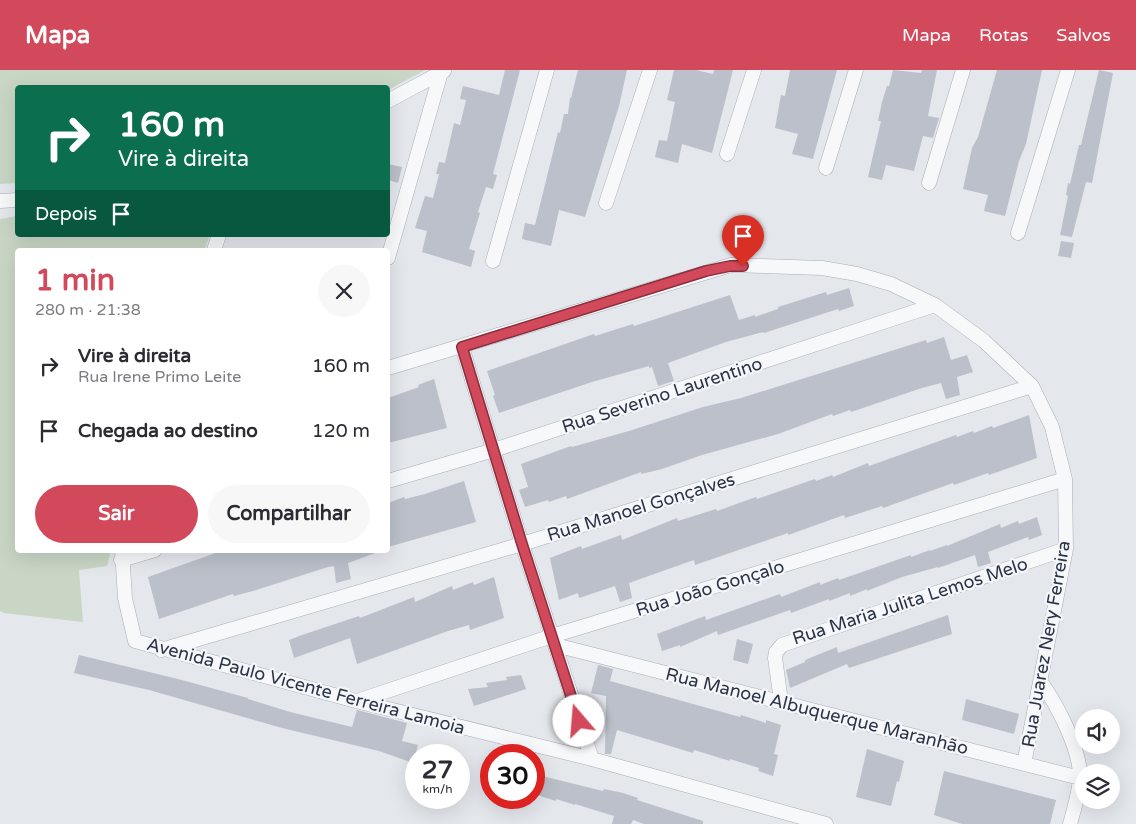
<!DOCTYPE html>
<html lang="pt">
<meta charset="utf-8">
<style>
body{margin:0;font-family:"Varela Round",sans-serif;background:#f7f7f7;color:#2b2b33;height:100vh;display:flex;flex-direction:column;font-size:19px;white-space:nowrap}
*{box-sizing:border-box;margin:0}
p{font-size:16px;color:#7c7c81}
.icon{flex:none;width:28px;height:28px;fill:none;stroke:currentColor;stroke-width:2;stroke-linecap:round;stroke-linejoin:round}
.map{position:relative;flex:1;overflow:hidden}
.details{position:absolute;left:15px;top:178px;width:375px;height:305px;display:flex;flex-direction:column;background:#fff;border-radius:5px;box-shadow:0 5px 20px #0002}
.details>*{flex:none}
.banner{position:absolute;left:15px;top:15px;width:375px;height:152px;border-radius:5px;box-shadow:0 5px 20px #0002;background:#0b6e4f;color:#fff;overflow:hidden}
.tools{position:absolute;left:1075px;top:639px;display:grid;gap:10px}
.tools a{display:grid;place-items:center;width:45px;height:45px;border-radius:50%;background:#fff;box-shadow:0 5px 20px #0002;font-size:25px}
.speed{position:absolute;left:405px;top:674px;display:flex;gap:10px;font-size:25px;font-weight:700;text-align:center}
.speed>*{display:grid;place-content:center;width:65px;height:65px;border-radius:50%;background:#fff;box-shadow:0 5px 20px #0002;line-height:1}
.speed small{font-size:12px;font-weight:400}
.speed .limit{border:8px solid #d22;background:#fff;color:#111}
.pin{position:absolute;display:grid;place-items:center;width:42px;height:42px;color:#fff;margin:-51px -21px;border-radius:50% 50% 50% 0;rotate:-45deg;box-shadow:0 0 5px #0007}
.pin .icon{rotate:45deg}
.me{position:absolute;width:55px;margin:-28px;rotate:342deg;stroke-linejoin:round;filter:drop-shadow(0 0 4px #0008)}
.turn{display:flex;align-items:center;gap:18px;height:105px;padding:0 20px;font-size:22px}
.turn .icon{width:65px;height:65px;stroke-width:2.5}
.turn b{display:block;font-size:35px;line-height:42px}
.then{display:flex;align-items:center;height:48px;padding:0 20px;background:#0003;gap:10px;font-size:19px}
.round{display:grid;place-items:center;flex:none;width:52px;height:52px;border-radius:26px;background:#f7f7f7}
.summary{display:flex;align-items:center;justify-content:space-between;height:85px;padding:0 20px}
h1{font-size:30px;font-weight:700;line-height:38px;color:#d1495b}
.action{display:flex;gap:10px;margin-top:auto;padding:10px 20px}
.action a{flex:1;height:58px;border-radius:30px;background:#d1495b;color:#fff;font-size:20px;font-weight:700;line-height:58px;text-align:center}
.action a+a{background:#f7f7f7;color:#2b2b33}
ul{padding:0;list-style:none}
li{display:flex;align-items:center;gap:15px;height:65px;padding:0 20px}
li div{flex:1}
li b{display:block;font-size:19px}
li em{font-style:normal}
header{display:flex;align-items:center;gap:30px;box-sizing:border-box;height:70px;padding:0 25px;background:#d1495b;color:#fff}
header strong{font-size:24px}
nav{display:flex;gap:28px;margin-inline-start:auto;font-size:18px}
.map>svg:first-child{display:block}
</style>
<header>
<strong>Mapa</strong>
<nav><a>Mapa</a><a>Rotas</a><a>Salvos</a></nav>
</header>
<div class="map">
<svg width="1136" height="754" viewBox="0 0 1136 754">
<rect width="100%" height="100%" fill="#e4e7ec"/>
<path fill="#c9d6c5" d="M0 0H425L388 20V18H18L17 113 0 114Z
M17 146 18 165H210L204 180H18V480H111L107 496 79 500 83 552 4 543 0 541V149Z"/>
<path fill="#bbc0ca" d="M505 0H520L493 104 497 105 493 119 486 117 478 142 480 143 469 179 475 181 471 197 422 182 427 161 415 158 425 126 433 128 439 104H436L439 92 445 93 454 53 460 55 466 30 460 29 463 16 499 25Z
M578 0H627L619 36 585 147 559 140 551 176 522 169 525 153 535 155 558 62 560 63 564 44H568L570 28H571Z
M674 0H696L713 4 714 0H733L712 83 682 74 678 93 655 87 659 70 667 71 675 32 667 30Z
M790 0H837L813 89 792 84 798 64 775 58 781 25 785 26Z
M893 0 921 3 922 0H937L928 46 939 48 933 68 923 66 914 101 886 95 882 110 868 107 881 51H878L882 32 887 16H889Z
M997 0H1042L1026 74 1019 91 1005 146 984 141 988 125 963 119 972 78 978 67Z
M1099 0 1113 3 1092 113 1086 112 1072 167 1060 165 1068 126 1066 125 1068 113 1070 114 1079 75H1081Z
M388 94 402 97 398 113 388 110Z
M1061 171 1074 173 1071 188 1058 186Z
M849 218 854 236 839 241 838 239 764 263 763 262 726 272 668 293 674 311 658 316 652 297 649 298V296L592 312 499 343 493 326 495 325 487 301 594 264 595 266 633 254 634 256 730 225 739 250 755 245V247L778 239V237L826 222 827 225Z
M944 267 951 290 967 285 973 302 957 307 960 325 946 329 941 313 922 318 851 342 850 340 833 346 832 344 778 364 702 385 662 399 641 404V402L567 429 566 426 549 432 548 430 525 437 519 420 528 417 521 394 571 376 572 377 629 361 703 337 741 328 926 270 927 273Z
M434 309 447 358 388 373V328L419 317 418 315Z
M1029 345 1037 388 989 405 988 403 954 415 953 413 883 438 882 436 845 448 844 445 788 465V463L695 495 694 490 674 497 629 513 632 528 620 532 615 516 579 528 578 523 559 530 550 488 568 481 581 476 582 479 621 465 622 470 677 448 678 451 716 439 717 441 756 427 757 429 815 409 816 411 832 405 833 407 868 393 869 396 956 365 957 367 973 361 974 363 992 356 993 358Z
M464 411 476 452 388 477V433L404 427 405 429 425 424Z
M1037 447 1042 465 1029 470 1028 467 988 482 991 493 978 497 975 485 938 498V497L902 507 867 521V519L850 526V523L829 531V529L791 543 790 540 718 565 717 561 680 577V575L662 581 657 564 705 546 706 550 780 524 781 527 820 512V515L838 508 839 510 911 485V487L930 480V481L947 475V476L1000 454 1001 458 1018 451 1019 454Z
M224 480H378V482L348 493 351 509 336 513 334 496 328 497 253 521 234 526 233 524 159 549 148 507Z
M494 507 504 548 470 560 469 555 448 561 357 594 350 568 294 588 289 570 302 565 359 546 360 548 414 527 415 532 452 516 453 520 473 512 474 515Z
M948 545 952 564 849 598 847 594 790 618 786 600 805 592V590L837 577 838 583Z
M737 569 753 574 748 594 733 590Z
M79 585 178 609 248 628V629L290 642 352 657 357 640 407 653 402 671 418 675 413 693 379 681 282 658 149 620 74 603Z
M598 595 613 599 610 611 740 647 741 645 766 653V650L781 655 774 684 778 685 773 706 758 701 759 698 730 689V691L694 680 693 683 617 660 611 684H605L606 626 591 623Z
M521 605 526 619 474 636 468 619 488 617 486 613 507 610 506 607Z
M966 629 1019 644 1014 664 962 650Z
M867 679 904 691 899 712 897 711 891 736 856 727Z
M944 701 1056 730 1050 754H962L934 745Z
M534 704 603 721 604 719 623 723 638 728 637 730 703 751V754H644L633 750 631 754H612L614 746 575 734V735L556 729V731L534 724Z"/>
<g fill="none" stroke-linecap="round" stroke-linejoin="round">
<defs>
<path id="minor" d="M388 31 444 1
M727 84 754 0
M826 98 856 0
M929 113 963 0
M0 131 18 130
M606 133 650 0
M1018 163 1068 0
M214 180 219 165
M388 188 441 2
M493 191 547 0
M462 277 522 474 592 689
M388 298 731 195 822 198 857 204 891 214 935 235 984 271 1032 316 1052 357 1065 409 1066 479 1024 694
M388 411 494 380 935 235
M122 480 125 528 135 571 356 631 592 689 826 754
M121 490 155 480
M555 575 1080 708
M161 580 522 474 1032 316
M1041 612C1057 635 1081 680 1080 708 1079 723 1074 740 1070 754
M357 631 552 566 1065 409
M781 631 775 588 776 582 782 575 1066 479"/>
</defs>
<use href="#minor" stroke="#a9aeb7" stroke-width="15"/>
<use href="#minor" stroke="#f7f8fa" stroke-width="14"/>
</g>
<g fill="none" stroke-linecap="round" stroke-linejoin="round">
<defs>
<path id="route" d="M579 651 522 474 462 277 706 201 730 196H743"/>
</defs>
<use href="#route" stroke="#882f3b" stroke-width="12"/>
<use href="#route" stroke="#d1495b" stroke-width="9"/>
</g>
<g text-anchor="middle" stroke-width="4.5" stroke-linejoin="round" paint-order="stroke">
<g font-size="18" fill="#2b3445" stroke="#f4f6f9">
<text transform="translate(662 325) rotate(-18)" y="6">Rua Severino Laurentino</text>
<text transform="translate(641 437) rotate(-17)" y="6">Rua Manoel Gonçalves</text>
<text transform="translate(710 518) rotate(-17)" y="6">Rua João Gonçalo</text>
<text transform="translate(910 531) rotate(-18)" y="6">Rua Maria Julita Lemos Melo</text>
<text transform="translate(1046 574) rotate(-80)" y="6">Rua Juarez Nery Ferreira</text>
<text transform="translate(306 616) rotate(15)" y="6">Avenida Paulo Vicente Ferreira Lamoia</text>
<text transform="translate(817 641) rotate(14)" y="6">Rua Manoel Albuquerque Maranhão</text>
</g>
</g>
</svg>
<div class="tools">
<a><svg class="icon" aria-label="sound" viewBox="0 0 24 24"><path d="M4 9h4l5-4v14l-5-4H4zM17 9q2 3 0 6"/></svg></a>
<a><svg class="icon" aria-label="layers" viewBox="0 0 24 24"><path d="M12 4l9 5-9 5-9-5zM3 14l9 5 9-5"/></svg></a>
</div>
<div class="speed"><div>27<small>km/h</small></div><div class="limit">30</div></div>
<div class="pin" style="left:743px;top:196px;background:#d93025"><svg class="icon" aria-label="arrive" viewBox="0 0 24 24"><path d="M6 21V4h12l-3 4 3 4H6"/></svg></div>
<svg class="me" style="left:579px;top:651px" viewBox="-20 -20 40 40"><circle r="19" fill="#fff"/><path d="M0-13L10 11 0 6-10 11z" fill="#d1495b"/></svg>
<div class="banner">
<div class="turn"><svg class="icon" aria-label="right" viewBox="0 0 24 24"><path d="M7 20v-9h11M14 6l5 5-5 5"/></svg><div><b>160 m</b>Vire à direita</div></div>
<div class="then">Depois<svg class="icon" aria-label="arrive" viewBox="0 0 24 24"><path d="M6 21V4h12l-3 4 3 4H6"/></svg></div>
</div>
<section class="details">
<div class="summary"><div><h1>1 min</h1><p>280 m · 21:38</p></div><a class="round"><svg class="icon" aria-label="close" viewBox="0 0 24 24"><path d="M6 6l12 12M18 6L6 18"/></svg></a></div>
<ul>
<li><svg class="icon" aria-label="right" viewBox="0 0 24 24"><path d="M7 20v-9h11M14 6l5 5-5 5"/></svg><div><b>Vire à direita</b><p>Rua Irene Primo Leite</p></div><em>160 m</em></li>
<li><svg class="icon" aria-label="arrive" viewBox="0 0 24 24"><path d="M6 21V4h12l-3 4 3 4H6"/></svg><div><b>Chegada ao destino</b></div><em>120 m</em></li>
</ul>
<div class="action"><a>Sair</a><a>Compartilhar</a></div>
</section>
</div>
